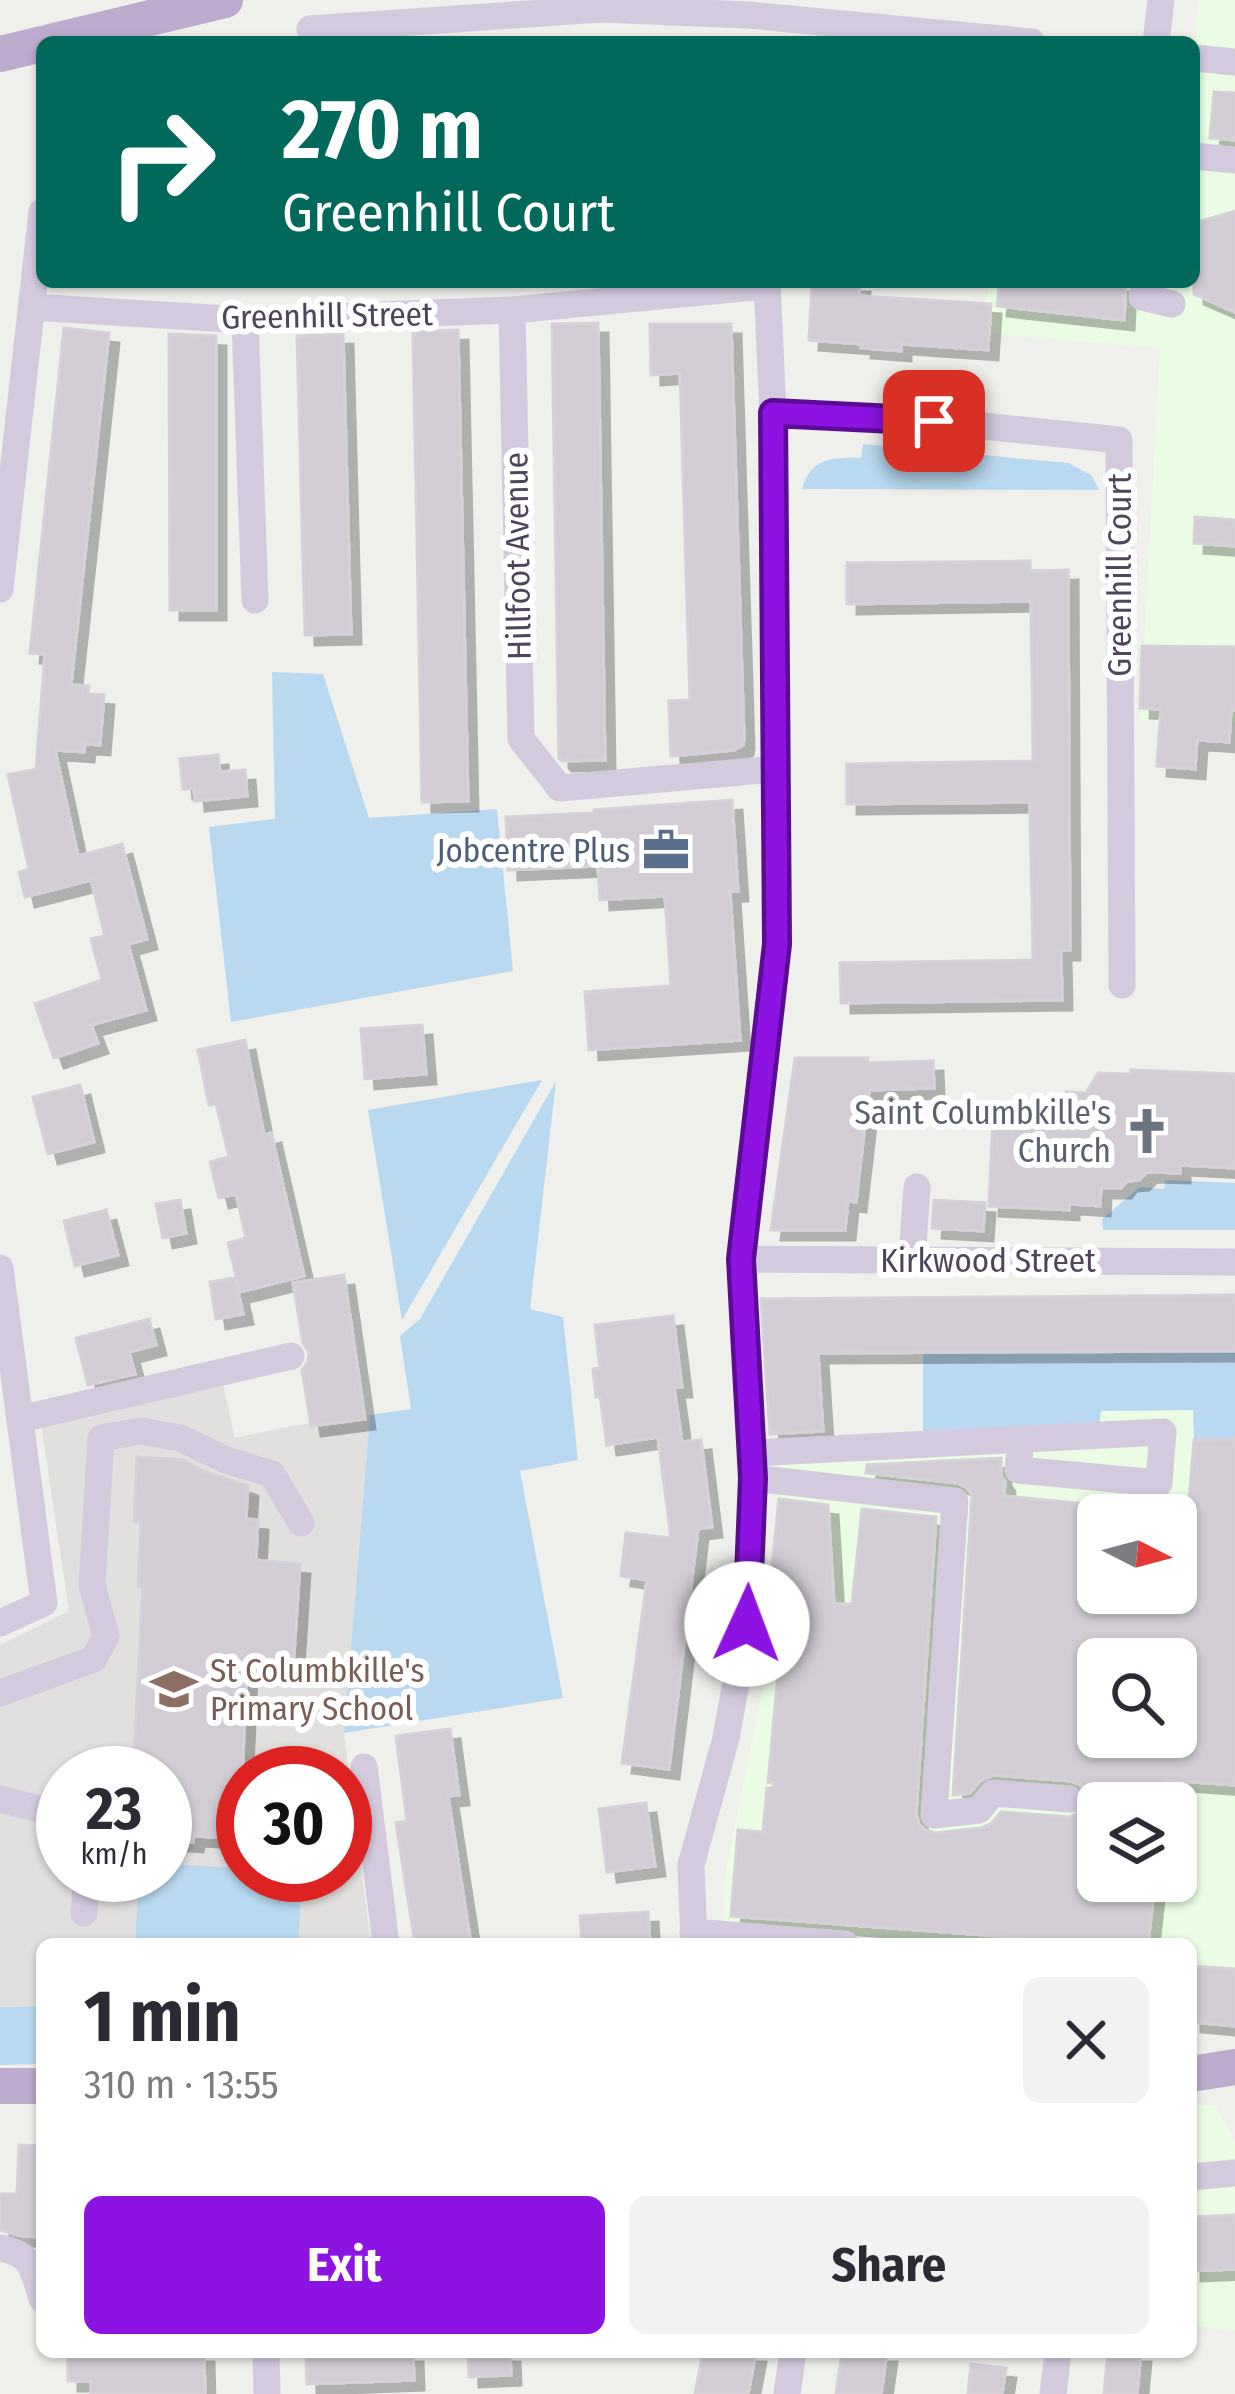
<!DOCTYPE html>
<meta charset="utf-8">
<style>
body{margin:0;font-family:"Fira Sans Condensed",sans-serif;background:#f2f2f3;color:#2b2b33;height:100vh;display:flex;flex-direction:column;font-size:45px;white-space:nowrap}
*{box-sizing:border-box;margin:0}
p{font-size:39px;color:#7c7c81}
.icon{flex:none;width:66px;height:66px;fill:none;stroke:currentColor;stroke-width:2;stroke-linecap:round;stroke-linejoin:round}
.map{position:relative;flex:1;overflow:hidden}
.panel{position:absolute;left:36px;top:1938px;width:1161px;height:420px;display:flex;flex-direction:column;background:#fff;border-radius:18px;box-shadow:0 3px 9px #0004}
.panel>*{flex:none}
.top-card{position:absolute;left:36px;top:36px;width:1164px;height:252px;border-radius:18px;box-shadow:0 3px 9px #0004;background:#00695c;color:#fff;overflow:hidden}
.needle{width:78px;rotate:96deg}
.tools{position:absolute;left:1077px;top:1494px;display:grid;gap:24px}
.tools a{display:grid;place-items:center;width:120px;height:120px;border-radius:18px;background:#fff;box-shadow:0 3px 9px #0004;font-size:60px}
.speed{position:absolute;left:36px;top:1746px;display:flex;gap:24px;font-size:60px;font-weight:700;text-align:center}
.speed>*{display:grid;place-content:center;width:156px;height:156px;border-radius:50%;background:#fff;box-shadow:0 3px 9px #0004;line-height:1}
.speed small{font-size:30px;font-weight:400}
.speed .limit{border:18px solid #d22;background:#fff;color:#111}
.pin{position:absolute;display:grid;place-items:center;width:102px;height:102px;color:#fff;margin:-51px;border-radius:24px;box-shadow:0 6px 18px #0006}
.me{position:absolute;width:132px;margin:-66px;rotate:2deg;stroke-linejoin:round;filter:drop-shadow(0 0 9px #0008)}
.turn{display:flex;align-items:center;gap:42px;height:252px;padding:0 48px;font-size:54px}
.turn .icon{width:156px;height:156px;stroke-width:2.5}
.turn b{display:block;font-size:84px;line-height:102px}
.round{display:grid;place-items:center;flex:none;width:126px;height:126px;border-radius:18px;background:#f2f2f3}
.headline{display:flex;align-items:center;justify-content:space-between;height:204px;padding:0 48px}
h1{font-size:72px;font-weight:700;line-height:90px}
.button{display:flex;gap:24px;margin-top:auto;padding:24px 48px}
.button a{flex:1;height:138px;border-radius:18px;background:#8d13e3;color:#fff;font-size:48px;font-weight:700;line-height:138px;text-align:center}
.button a+a{background:#f2f2f3;color:#2b2b33}
.map>svg:first-child{display:block}
</style>
<div class="map">
<svg width="1235" height="2394" viewBox="0 0 1235 2394">
<defs>
<filter id="shadow"><feDropShadow dx="10" dy="10" stdDeviation="0" flood-color="#0004"/></filter>
</defs>
<rect width="100%" height="100%" fill="#efefec"/>
<path fill="#eafce3" fill-rule="evenodd" d="M1198 0H1235V723L1140 720 1160 348 983 333 989 282H1194V89Z
M1194 1410V1439L1235 1440V2026L1191 2022V1944H964L723 1924 726 1869 771 1649 770 1586 780 1467 770 1440 1099 1426 1100 1411ZM1098 1515H1176V1593H1098ZM1098 1659H1176V1737H1098ZM1098 1803H1176V1881H1098Z
M1191 2104 1216 2106 1235 2142V2331L1197 2326 1191 2228Z"/>
<path fill="#e1e0de" fill-rule="evenodd" d="M221 1375 235 1438 291 1426 370 1415 344 1733 371 1944H42V2006L0 2007V1645L69 1611 40 1418ZM63 1773H165V1875H63ZM243 1773H345V1875H243Z"/>
<path fill="#b8d9f0" d="M863 444 1068 463 1091 475 1099 490 802 489C810 458 833 457 861 458Z
M272 672 323 674 369 818 497 809 513 971 231 1022 209 827 275 819Z
M542 1080 402 1320 368 1110Z
M556 1081 530 1309 563 1317 578 1460 520 1471 563 1698 344 1733 370 1415 411 1409 400 1336 420 1319Z
M1165 1180 1235 1183V1230H1103L1102 1219 1140 1187 1164 1189Z
M1235 1351V1439L1194 1440 1193 1410 1101 1411 1099 1427 923 1433V1352Z
M165 1864 243 1868V1875H302L298 1944 135 1943 139 1875H165Z
M42 2006V2064L0 2065V2007Z"/>
<path fill="#d2ccd4" stroke="#d6d0d8" stroke-width="3" fill-rule="evenodd" filter="url(#shadow)" d="M1214 92 1235 93V140L1210 138Z
M1235 211V312L1194 294V223Z
M812 282H860L859 296 991 304 988 350 901 344V351L861 348 862 344 809 340Z
M1000 282H1126L1124 320 997 306Z
M598 323 605 760 562 761 559 758 552 324Z
M650 324H731L744 739 743 745 734 750 671 756 669 701 690 700 680 373 651 375Z
M64 328 109 333 71 685 89 686 88 694 104 695 100 745 85 744 84 752 55 750 78 856 122 844 147 939 128 944 146 1010 91 1025 98 1043 54 1058 35 1004 102 980 91 939 105 936 91 880 25 897 19 872 29 869 8 775 36 769 45 654 30 653Z
M458 330 468 801 422 802 413 332Z
M169 334 216 336V610H170Z
M343 334 351 634 305 635 297 336Z
M1195 517 1235 520V546L1194 543Z
M1030 561V571L1068 570 1070 950H1061L1062 1000 841 1003 840 963 1033 960 1030 802 847 804V764L1033 761 1031 601 847 604V563Z
M1142 646 1235 647V710H1231L1229 742 1197 740 1195 769 1157 766 1161 709 1140 708Z
M218 755 220 772 245 770 247 796 195 801 194 788 183 789 180 759Z
M732 800 738 891H730L740 1040 589 1050 585 992 671 986 665 896 600 900 598 866 508 870 506 817 594 813V810Z
M422 1025 426 1074 365 1079 361 1029Z
M245 1040 264 1135 271 1133 304 1276 240 1292 228 1243 246 1238 236 1194 219 1198 210 1162 229 1157 216 1103 209 1105 198 1050Z
M795 1058H868L867 1063 933 1061 934 1088 869 1090 856 1202 848 1201 845 1230H771Z
M1131 1070 1235 1074V1168L1180 1165V1173L1147 1172 1139 1180 1127 1181 1121 1188H1101L1100 1206 1069 1204V1210L989 1206 993 1118 1065 1120 1066 1092 1086 1093 1098 1073 1131 1074Z
M80 1085 94 1142 48 1154 33 1097Z
M180 1200 186 1233 163 1238 156 1204Z
M934 1200 985 1203 983 1231 932 1228Z
M106 1210 118 1255 75 1266 64 1221Z
M344 1275 365 1419 311 1426 302 1370 308 1362 309 1353 303 1343 293 1283Z
M235 1278 243 1314 216 1319 210 1282Z
M1235 1295V1351L818 1353 823 1431 770 1434 761 1299Z
M673 1316 682 1387H674L682 1442 701 1440 712 1527 698 1529 669 1769 622 1763 647 1580 621 1576 626 1533 671 1538 658 1437 607 1445 600 1396 596 1397 593 1369 600 1368 595 1325Z
M149 1319 156 1345 129 1352 135 1374 88 1385 76 1338Z
M1235 1439V1785L1165 1780 1163 1803H1098V1881H1155L1148 1944H1105L731 1916 738 1830 763 1832 767 1788H773V1782H768L786 1588 770 1586 779 1499 828 1505 834 1604H852L862 1509 936 1517 916 1814 919 1825 925 1830 935 1833 981 1828 992 1823 1001 1812 1070 1817 1084 1810 1088 1799 1081 1785 1071 1781 993 1775 980 1781 970 1793 953 1795 972 1494 966 1487 957 1483 866 1473 867 1465 1001 1458V1476L1005 1482 1004 1496 1098 1505V1593H1176V1513L1188 1514 1194 1440ZM1098 1659H1176V1737H1098Z
M137 1457 184 1460 203 1471 248 1486 246 1519 258 1520 256 1560 300 1564 293 1671 247 1669 240 1823H227L226 1838 194 1836 193 1842 165 1840V1773H133L143 1586H138L141 1521H134Z
M450 1729 459 1795 448 1796 471 1944H415L396 1823 407 1821 396 1736Z
M646 1803 655 1866 607 1872 599 1809Z
M648 1912 650 1944H582L580 1916Z
M1191 1966 1235 1969V2026L1191 2022Z
M19 2145 42 2146V2237L22 2236 0 2230V2194H17Z
M1235 2215V2269L1191 2271V2217Z
M68 2352H204L205 2394H91V2381H68Z
M393 2352H413L414 2380 307 2384 306 2356Z
M468 2352H510L511 2375 469 2377Z
M703 2352H756L748 2394H695Z
M842 2352H887L881 2394H836Z
M1108 2352H1141L1137 2394H1104Z
M971 2364 1006 2368 1002 2394H968Z"/>
<g fill="none" stroke-linecap="round" stroke-linejoin="round">
<path stroke="#d3cade" stroke-width="27" d="M310 29 600 9 748 15 1032 42
M1156 42 1161 0
M1194 58 1235 62
M1194 156 1235 160
M1144 282 1142 297 1172 304
M31 307 245 320 512 310 767 286
M512 310 521 739 560 788 776 769
M245 320 255 600
M773 413 934 421 1119 440 1122 985
M0 589 42 212
M741 1259 1235 1262
M912 1260 917 1187
M0 1268 44 1603 0 1623
M20 1419 291 1356
M752 1453 1163 1432 1159 1483 1018 1470 1021 1440
M753 1478 955 1501 934 1815 979 1810 993 1793 1070 1799
M0 1693 94 1659 106 1636 92 1585 101 1438 141 1431 180 1438 226 1460 272 1474 301 1523
M364 1767 386 1944
M0 1799 63 1815
M84 1913 87 1875
M693 1932 845 1944
M694 1944 691 1865 726 1738 747 1623 753 1478 741 1259 777 944 773 413 767 282
M1191 2177 1235 2173
M0 2248C33 2254 33 2270 42 2299
M266 2352 267 2394
M787 2394 793 2352
M1053 2394 1058 2352"/>
<path stroke="#bcabcd" stroke-width="36" d="M50 42 225 0
M0 54 42 44
M1191 2074 1235 2067
M0 2086H42"/>
</g>
<g fill="none" stroke-linecap="round" stroke-linejoin="round">
<defs>
<path id="route" d="M747 1624 753 1478 741 1259 777 944 773 413 934 421"/>
</defs>
<use href="#route" stroke="#5c0c94" stroke-width="30"/>
<use href="#route" stroke="#8d13e3" stroke-width="21"/>
</g>
<defs>
<symbol id="office-bare" viewBox="-9 -9 18 18"><path d="M-6-3h4V-5.5h4V-3h4V5H-6ZM-1-4.5V-3h2v-1.5ZM-6 0V1H6V0Z" fill="#5c6f8a" stroke="#fff" stroke-width="2.5" paint-order="stroke"/></symbol>
<symbol id="church-bare" viewBox="-9 -9 18 18"><path d="M-1.2-6h2.4v3.5h3.3v2.4h-3.3V6h-2.4V-.1h-3.3v-2.4h3.3Z" fill="#6b7280" stroke="#fff" stroke-width="2.5" paint-order="stroke"/></symbol>
<symbol id="school-bare" viewBox="-9 -9 18 18"><path d="M0-5L7-2L0 1L-7-2ZM-4 1L0 2.5L4 1V4Q0 6-4 4Z" fill="#8d6e63" stroke="#fff" stroke-width="2.5" paint-order="stroke"/></symbol>
</defs>
<g fill-rule="evenodd">
<use href="#office-bare" x="633" y="817" width="66" height="66"/>
<use href="#church-bare" x="1114" y="1098" width="66" height="66"/>
<use href="#school-bare" x="141" y="1656" width="66" height="66"/>
</g>
<g text-anchor="middle" stroke-width="12" stroke-linejoin="round" paint-order="stroke">
<g font-size="33" fill="#4f445a" stroke="#fff">
<text transform="translate(327 315) rotate(-1)" y="12">Greenhill Street</text>
<text transform="translate(517 556) rotate(-91)" y="12">Hillfoot Avenue</text>
<text transform="translate(1119 575) rotate(-90)" y="12">Greenhill Court</text>
<text x="988" y="1272">Kirkwood Street</text>
</g>
<g font-size="33" fill="#4e5e75" stroke="#fff" text-anchor="end">
<text x="630" y="862">Jobcentre Plus</text>
</g>
<g font-size="33" fill="#5b616d" stroke="#fff" text-anchor="end">
<text x="1111" y="1124">Saint Columbkille's<tspan x="1111" dy="38">Church</tspan></text>
</g>
<g font-size="33" fill="#785e54" stroke="#fff" text-anchor="start">
<text x="210" y="1682">St Columbkille's<tspan x="210" dy="38">Primary School</tspan></text>
</g>
</g>
</svg>
<div class="tools">
<a><svg class="needle" viewBox="-14 -14 28 28"><path d="M0-13l5 13h-10z" fill="#e53935"/><path d="M0 13l5-13h-10z" fill="#7c7c81"/></svg></a>
<a><svg class="icon" aria-label="search" viewBox="0 0 24 24"><circle cx="10" cy="10" r="6"/><path d="M15 15l6 6"/></svg></a>
<a><svg class="icon" aria-label="layers" viewBox="0 0 24 24"><path d="M12 4l9 5-9 5-9-5zM3 14l9 5 9-5"/></svg></a>
</div>
<div class="speed"><div>23<small>km/h</small></div><div class="limit">30</div></div>
<div class="pin" style="left:934px;top:421px;background:#d93025"><svg class="icon" aria-label="arrive" viewBox="0 0 24 24"><path d="M6 21V4h12l-3 4 3 4H6"/></svg></div>
<svg class="me" style="left:747px;top:1624px" viewBox="-20 -20 40 40"><circle r="19" fill="#fff"/><path d="M0-13L10 11 0 6-10 11z" fill="#8d13e3"/></svg>
<div class="top-card">
<div class="turn"><svg class="icon" aria-label="right" viewBox="0 0 24 24"><path d="M7 20v-9h11M14 6l5 5-5 5"/></svg><div><b>270 m</b>Greenhill Court</div></div>
</div>
<section class="panel">
<div class="headline"><div><h1>1 min</h1><p>310 m · 13:55</p></div><a class="round"><svg class="icon" aria-label="close" viewBox="0 0 24 24"><path d="M6 6l12 12M18 6L6 18"/></svg></a></div>
<div class="button"><a>Exit</a><a>Share</a></div>
</section>
</div>
